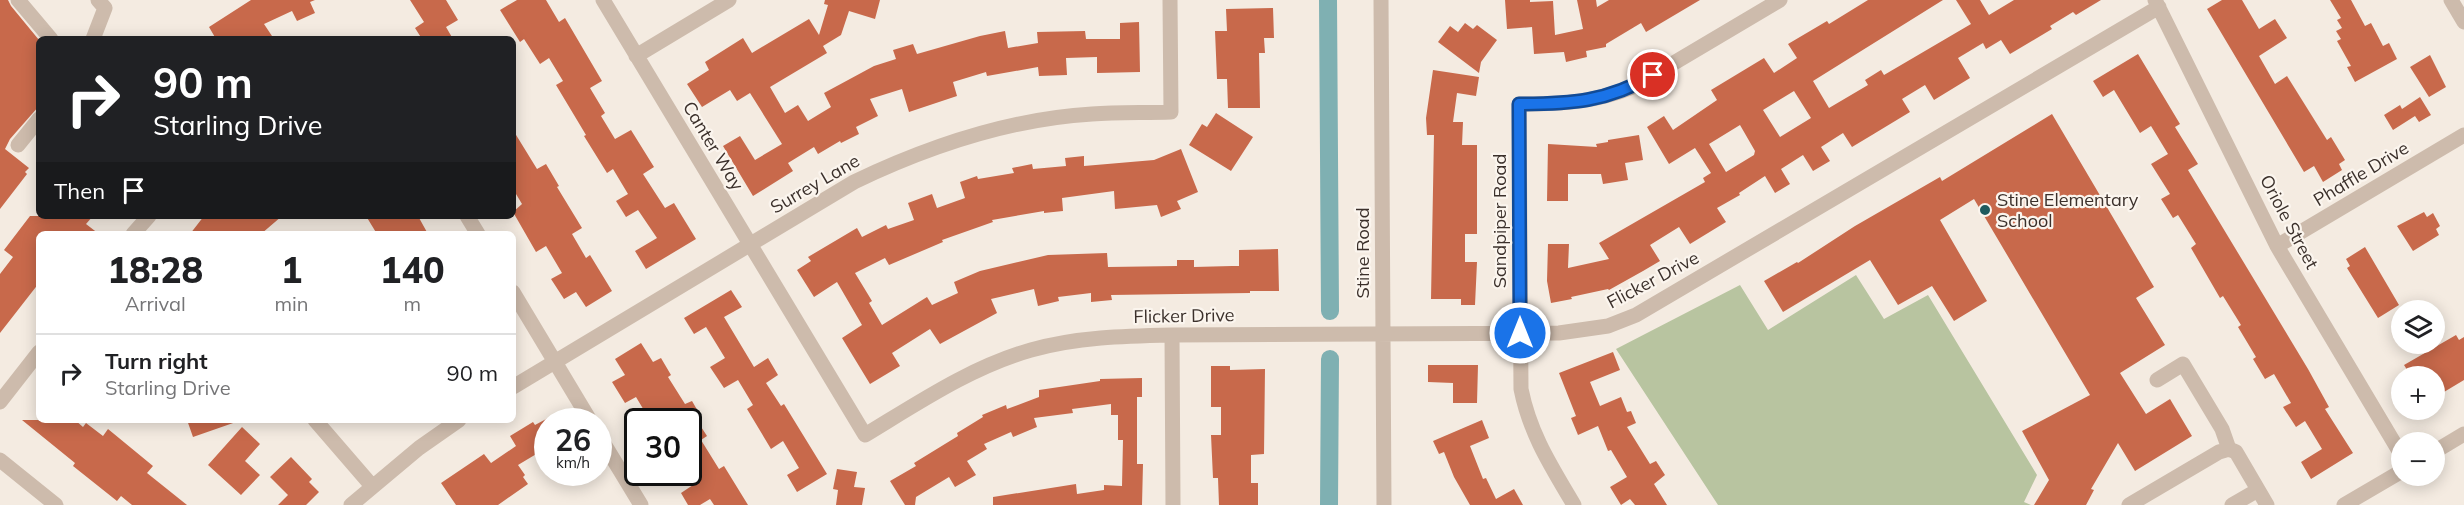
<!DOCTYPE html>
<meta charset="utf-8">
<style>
body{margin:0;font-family:Mulish,sans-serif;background:#f6f6f6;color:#202124;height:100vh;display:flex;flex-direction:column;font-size:22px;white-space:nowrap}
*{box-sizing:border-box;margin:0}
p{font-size:20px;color:#757577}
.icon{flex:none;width:33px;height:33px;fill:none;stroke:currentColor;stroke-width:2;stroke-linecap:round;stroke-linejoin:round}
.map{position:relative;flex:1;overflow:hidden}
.drawer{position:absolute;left:36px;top:231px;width:480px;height:192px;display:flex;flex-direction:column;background:#fff;border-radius:9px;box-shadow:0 3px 15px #0003}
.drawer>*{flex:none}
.banner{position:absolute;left:36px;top:36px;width:480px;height:183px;border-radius:9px;box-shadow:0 3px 15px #0003;background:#202124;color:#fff;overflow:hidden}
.tools{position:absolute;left:2391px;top:300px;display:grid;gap:12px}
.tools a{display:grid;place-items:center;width:54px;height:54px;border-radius:50%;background:#fff;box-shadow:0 3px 15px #0003;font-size:30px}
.speed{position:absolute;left:534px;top:408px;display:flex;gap:12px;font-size:30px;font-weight:700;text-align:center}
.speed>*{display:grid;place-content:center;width:78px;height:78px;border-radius:50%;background:#fff;box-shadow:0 3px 15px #0003;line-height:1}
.speed small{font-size:15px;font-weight:400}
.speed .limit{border:3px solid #111;border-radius:9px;background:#fff;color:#111}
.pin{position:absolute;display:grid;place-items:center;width:51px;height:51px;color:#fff;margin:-26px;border:3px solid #fff;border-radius:50%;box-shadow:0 2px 6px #0007}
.me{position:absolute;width:66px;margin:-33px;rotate:0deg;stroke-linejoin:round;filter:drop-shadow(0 0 4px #0008)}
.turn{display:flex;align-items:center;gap:21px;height:126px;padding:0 18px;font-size:27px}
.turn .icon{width:78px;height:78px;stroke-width:2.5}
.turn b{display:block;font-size:42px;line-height:51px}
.then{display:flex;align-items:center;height:57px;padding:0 18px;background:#0003;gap:12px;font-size:22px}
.eta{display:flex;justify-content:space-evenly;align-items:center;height:102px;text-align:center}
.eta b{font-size:36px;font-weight:800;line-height:42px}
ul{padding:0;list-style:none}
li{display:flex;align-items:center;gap:18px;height:78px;padding:0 18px;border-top:2px solid #e0e0e0}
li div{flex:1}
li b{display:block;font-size:22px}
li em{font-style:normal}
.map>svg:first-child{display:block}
</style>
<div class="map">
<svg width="2464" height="505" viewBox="0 0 2464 505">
<rect width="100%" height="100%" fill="#f4ebe1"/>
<path fill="#b8c4a0" d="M1856 275 1884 319 1928 295 2037 475 2024 502 2031 505H1718L1616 349 1740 285 1768 330Z"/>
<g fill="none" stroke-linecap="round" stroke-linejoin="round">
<path stroke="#7fb0b2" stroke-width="18" d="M1328 0 1330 311
M1329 505 1330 359"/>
</g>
<path fill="#c8694b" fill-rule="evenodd" d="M0 0H8L11 6 39 40V106L10 139 5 149 29 168 25 172 27 174 0 209Z
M251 0H315L310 2 315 13 297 21 292 11 264 24 274 39H216L209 27Z
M410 0H446L458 20 446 27 453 39H422L415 28 424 22Z
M517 0H546L559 22 565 18 602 81 590 88 605 113 601 116 615 139 631 130 654 167 643 174 665 208 674 203 696 239 646 269 635 251 657 238 638 210 626 217 616 201 628 194 613 169 607 173 584 136 586 135 556 85 563 81 549 58 540 64 524 39 520 42 500 10Z
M825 0H880L875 19 849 11 841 35 823 46 827 53 770 87 785 113 798 105 808 121 831 107 824 93 874 66 896 59 893 50 913 44 917 54 980 36 1005 31 1008 48 1038 43 1037 32 1085 31 1086 39H1120V23L1139 22 1140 72 1097 73V57L1066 58 1067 75 1039 76 1038 67 987 76 986 72 953 82 957 96 909 112 902 89 870 99 878 116 856 127 859 134 841 143 840 141 818 154 814 147 788 163 793 171 753 196 723 146 740 136 755 160 782 144 750 93 737 101 730 90 702 107 687 84 709 70 705 62 743 38 752 53 809 19 819 35 828 5 824 4Z
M1505 0H1530V2L1553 1 1555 35 1583 29 1577 0H1596L1597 7 1609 0H1700L1646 32 1641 23 1606 44V47L1586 51 1587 57 1566 62 1564 52 1534 54 1532 27 1507 29Z
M1868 0H1943L1813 81 1829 108 1868 85 1865 80 1881 70 1884 75 1971 24 1956 0H1980L1989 15 2014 0H2101L2076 15 2073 12 2050 26 2052 29 2010 54 2001 40 1986 49 1983 43 1958 58 1970 78 1934 100 1925 85 1902 99 1910 112 1872 135 1852 147 1843 133 1821 147 1830 161 1813 171 1803 155 1781 169 1790 184 1775 193 1765 176 1739 193 1740 195 1717 208 1726 222 1690 244 1679 227 1650 245 1660 261 1643 271 1609 290 1608 289 1571 297 1572 299 1551 303 1547 281 1548 244H1569L1568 268 1609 259 1599 243 1705 182 1703 178 1711 173 1695 148 1669 164 1647 127 1664 116 1673 130 1717 100 1711 90 1764 58 1774 73 1797 58 1788 44 1827 21 1829 24ZM1794 91 1811 118 1780 137 1763 110ZM1740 125 1755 151 1754 155 1726 172 1709 144Z
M2222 0H2242L2259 29 2275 19 2287 38 2259 56 2275 84 2287 76 2327 140 2331 137 2345 160 2339 164 2342 170 2323 182 2314 166 2304 172 2207 9Z
M2330 0H2351L2365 26 2371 23 2383 46 2389 43 2397 59 2355 82 2347 67 2351 66 2337 41 2341 39 2336 31 2342 28 2337 20 2341 18Z
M1273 8 1274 38H1264L1265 53H1259L1260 108H1228L1227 79H1217L1215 31H1227L1226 9Z
M1465 23 1473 29 1477 25 1497 40 1481 62 1479 73 1438 42 1450 26 1458 32Z
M2138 54 2180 124 2175 127 2198 164 2188 170 2308 369 2329 407 2325 409 2353 453 2311 479 2301 462 2322 449 2305 421 2296 427 2283 407 2291 403 2274 374 2265 379 2253 359 2256 357 2238 327 2241 325 2223 296 2220 298 2191 248 2196 244 2178 215 2173 218 2161 199 2170 194 2151 164 2168 154 2151 126 2140 133 2114 90 2103 97 2093 81Z
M2430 55 2446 87 2429 97 2410 67Z
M1433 70 1479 77 1476 96 1457 93 1453 122H1463L1462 145H1477V234H1465V262H1477L1475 305H1461V299H1431L1434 135H1427L1426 118Z
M2420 97 2431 115 2419 122 2415 116 2393 130 2384 115 2400 105 2402 109Z
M1216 113 1253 137 1231 171 1189 145 1202 124 1207 127Z
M2052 114 2154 287 2136 298 2165 345 2120 373 2146 414 2170 399 2192 436 2135 471 2118 443 2091 489 2094 490 2086 505H2034L2049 480 2022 431 2090 395 1974 199 1940 220 1987 301 1954 321 1932 286 1898 305 1870 260 1783 312 1764 281 1797 262 1798 263 1855 226 1940 177 1942 181Z
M513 130 537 169 546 164 559 186 557 187 582 228 572 234 586 258 590 255 612 291 586 307 576 292 564 299 551 279 562 273 546 246 536 252 513 212 522 204 513 189Z
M1639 135 1643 160 1625 163 1628 180 1603 184 1601 174H1568V201H1547L1548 144 1597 147 1596 144 1608 142V140Z
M1181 149 1198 192 1177 201 1181 209 1161 217 1157 205 1115 209 1114 191 1062 198 1063 211 1044 213V211L992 220 993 222 942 240 943 242 889 265 885 258 855 273 872 301 869 303 882 325 927 297 932 305 958 293 954 282 980 271 1048 255 1107 253 1108 267 1177 266V260H1194V267L1232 266H1239V250L1278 249 1279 291H1250V293L1111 295 1112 300 1091 302V293L1058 297 1059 301 1038 306 1034 289 991 299 997 313 940 344 930 329 892 353 900 366 870 384 842 338 862 325 837 282 814 297 797 270 811 261 808 257 857 228 862 237 886 225 888 229 914 220 908 203 932 194 937 208 965 198 960 182 977 176 978 179 1014 173 1012 168 1032 164 1033 169 1066 166 1065 158 1084 156V166L1154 160Z
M2424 212 2427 217 2433 213 2440 226 2436 229 2439 235 2413 251 2397 226Z
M30 216H93L86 224 99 234H39V283L0 333V274L13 257 4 250Z
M204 216H282L261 234H190Z
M366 216H418L428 234H377Z
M2365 247 2399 305 2378 318 2347 268 2350 266 2346 259Z
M731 290 742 307 724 317 754 367 768 358 778 375 766 383 781 406 784 404 827 474 797 492 787 475 799 468 783 441 771 449 747 409 753 405 738 380 724 388 710 367 725 358 706 327 694 334 684 318Z
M2456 335 2459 340 2464 337V380L2434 398V376H2411L2404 365Z
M641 343 653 362 661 358 671 375 668 377 685 404 692 401 699 413 694 416 707 436 701 440 719 469 724 466 748 505H714L710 499 700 505H688L681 493 693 485 688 479V422H651L636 397 625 403 612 382 625 375 615 359Z
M1613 352 1620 370 1590 382 1600 406 1621 397 1627 412 1631 411 1636 423 1627 427 1650 464 1656 461 1665 475 1654 484 1667 505H1635L1630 499 1621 505 1610 487 1627 477 1611 450 1608 451 1598 426 1578 435 1571 418 1576 416 1559 373Z
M1428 365H1478L1477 403H1453V383L1428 382Z
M1211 366H1230V370L1265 369 1264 454 1251 455V483H1258V505H1219L1218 478H1213L1211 435H1221V407H1211Z
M1142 378V397H1137V464H1143L1142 505H993V497L1076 484 1077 494 1104 490V485L1122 486 1123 440H1118V415H1111V404L1072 409 1073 413 1034 418 1037 427 1013 437 1011 432 984 444 987 449 967 461 976 475 955 487 949 477 916 497 915 505H905L890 481 916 466 914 463 958 436 957 433 983 417 982 415 1006 405 1007 409 1039 397V390L1100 381V379Z
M548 418V447L518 465 525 475 523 477 528 484 498 505H456L441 483 484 454 491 463 516 446 510 436 533 422 535 425Z
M22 420H75L83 427 86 423 103 436 108 429 153 466 147 473 187 505H132L121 496 117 501 73 466 75 463Z
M187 420H236V422L193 437Z
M1482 420 1489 438 1470 446 1483 479 1486 478 1496 499 1514 489 1523 505H1470L1454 477 1444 452 1439 454 1433 441Z
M242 427 260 444 245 461 260 475 241 495 208 465Z
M291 457 312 479 309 482 319 492 306 505H278L288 495 270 477Z
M837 469 857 472 854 487 865 488 862 505H836L838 490 833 489Z"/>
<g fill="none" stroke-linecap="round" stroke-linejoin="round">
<path stroke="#cdbbac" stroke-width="15" d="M18 0 51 39
M603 0 865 435C918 403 971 367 1031 350 1077 337 1124 336 1172 335L1559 333 1608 326 1636 315 2159 7
M1381 0 1384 505
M2155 0 2277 246 2402 456
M2451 0 2464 22
M93 39 105 8 98 0
M636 56 729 0
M18 145 39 119
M467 216 478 234
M133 234 149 216
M2277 246 2464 135
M513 292 591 422
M1172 335 1173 505
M2157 380 2183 364 2222 429 2229 449
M513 387 854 182C929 146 1008 119 1092 114 1118 112 1145 113 1171 112L1170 0
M0 402 39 352
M315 420 372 486
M598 434 641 505
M2434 452 2464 434
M0 460 56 505
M351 505 419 448 459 420
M1574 505C1551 466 1530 434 1521 389L1519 104C1563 104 1593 103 1635 86L1780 0
M2129 505 2219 452 2229 449 2236 452 2267 505
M2232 505 2258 490
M2344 505 2402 471"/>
</g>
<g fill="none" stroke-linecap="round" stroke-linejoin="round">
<defs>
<path id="route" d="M1520 333 1519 104C1570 104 1607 102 1653 75"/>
</defs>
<use href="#route" stroke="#114b97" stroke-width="15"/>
<use href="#route" stroke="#1a73e8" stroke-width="10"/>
</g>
<circle fill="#1f5a5e" stroke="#fbf5ee" stroke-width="2" cx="1985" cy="210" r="6"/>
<g text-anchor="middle" stroke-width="4.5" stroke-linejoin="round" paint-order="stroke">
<g font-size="18" fill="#3b302b" stroke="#fbf5ee">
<text transform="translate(713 146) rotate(59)" y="6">Canter Way</text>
<text transform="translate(2361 174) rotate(-31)" y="6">Phaffle Drive</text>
<text transform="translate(815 184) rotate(-30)" y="6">Surrey Lane</text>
<text transform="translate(1500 221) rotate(-90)" y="6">Sandpiper Road</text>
<text transform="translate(2289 222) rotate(62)" y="6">Oriole Street</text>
<text transform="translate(1363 253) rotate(-90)" y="6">Stine Road</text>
<text transform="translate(1653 280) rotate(-28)" y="6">Flicker Drive</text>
<text transform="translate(1184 316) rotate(-1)" y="6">Flicker Drive</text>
</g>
<g font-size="18" fill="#3b302b" stroke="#fbf5ee" text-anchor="start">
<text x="1997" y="206">Stine Elementary<tspan x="1997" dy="21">School</tspan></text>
</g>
</g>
</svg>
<div class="tools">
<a><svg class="icon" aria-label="layers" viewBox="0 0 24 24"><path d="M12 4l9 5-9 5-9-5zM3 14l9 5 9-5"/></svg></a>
<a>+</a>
<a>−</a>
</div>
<div class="speed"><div>26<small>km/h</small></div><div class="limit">30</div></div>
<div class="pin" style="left:1653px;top:75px;background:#d93025"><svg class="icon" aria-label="arrive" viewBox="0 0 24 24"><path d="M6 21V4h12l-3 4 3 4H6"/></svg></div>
<svg class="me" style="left:1520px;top:333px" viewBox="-20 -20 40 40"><circle r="17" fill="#1a73e8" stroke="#fff" stroke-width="3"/><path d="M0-11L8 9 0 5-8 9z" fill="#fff"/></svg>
<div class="banner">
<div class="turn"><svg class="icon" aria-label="right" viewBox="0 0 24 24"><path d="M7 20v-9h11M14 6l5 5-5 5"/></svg><div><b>90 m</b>Starling Drive</div></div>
<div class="then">Then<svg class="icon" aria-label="arrive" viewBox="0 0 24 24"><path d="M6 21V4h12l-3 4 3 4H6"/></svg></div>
</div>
<section class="drawer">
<div class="eta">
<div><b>18:28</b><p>Arrival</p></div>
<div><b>1</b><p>min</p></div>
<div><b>140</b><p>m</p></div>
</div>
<ul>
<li><svg class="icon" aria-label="right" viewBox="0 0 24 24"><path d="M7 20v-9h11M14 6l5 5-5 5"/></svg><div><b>Turn right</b><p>Starling Drive</p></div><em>90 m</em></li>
</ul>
</section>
</div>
